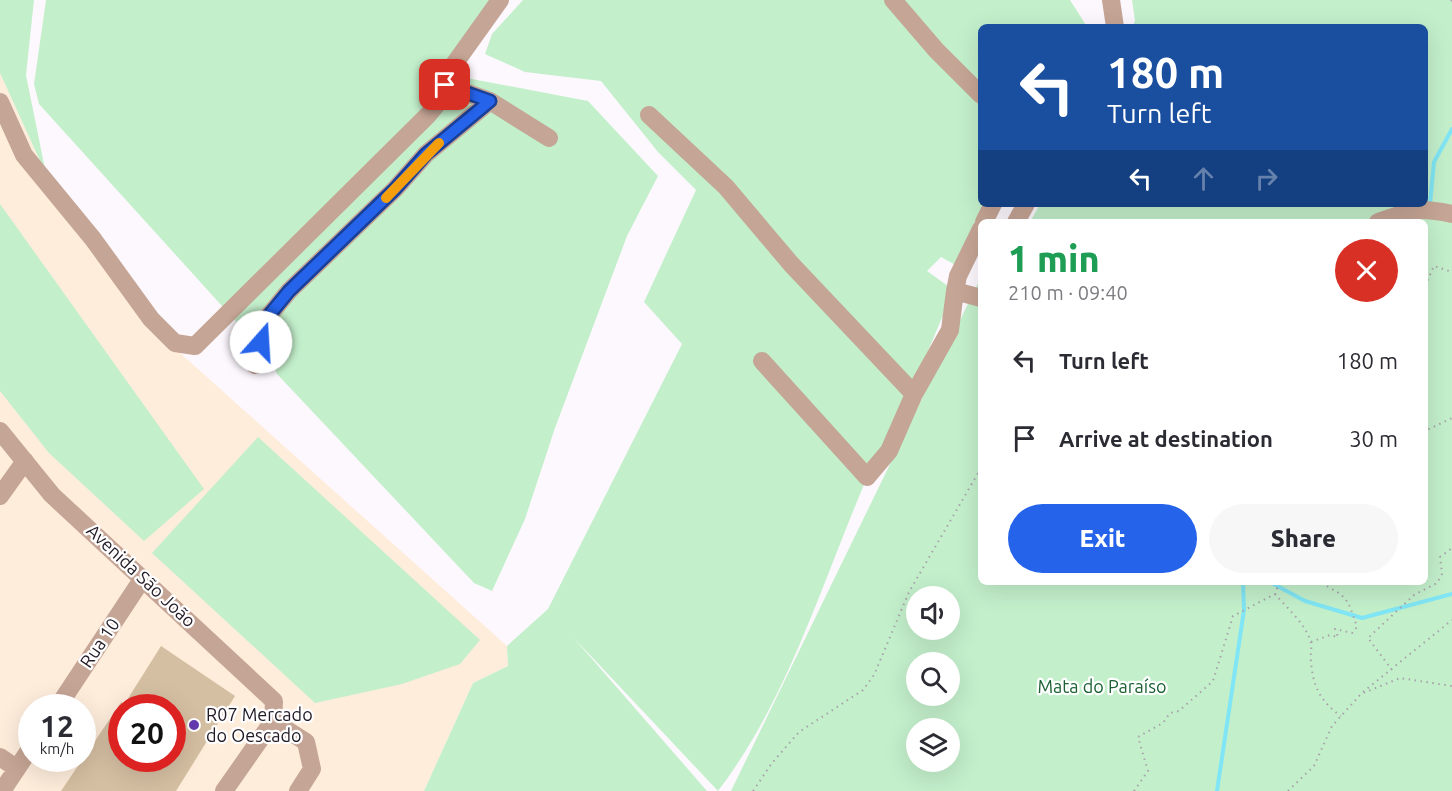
<!DOCTYPE html>
<meta charset="utf-8">
<style>
body{margin:0;font-family:Ubuntu,sans-serif;background:#f7f7f7;color:#2b2b33;height:100vh;display:flex;flex-direction:column;font-size:22px;white-space:nowrap}
*{box-sizing:border-box;margin:0}
p{font-size:20px;color:#7c7c81}
.icon{flex:none;width:33px;height:33px;fill:none;stroke:currentColor;stroke-width:2;stroke-linecap:round;stroke-linejoin:round}
.map{position:relative;flex:1;overflow:hidden}
.sheet{position:absolute;left:978px;top:219px;width:450px;height:366px;display:flex;flex-direction:column;background:#fff;border-radius:9px;box-shadow:0 6px 24px #0002}
.sheet>*{flex:none}
.top-card{position:absolute;left:978px;top:24px;width:450px;height:183px;border-radius:9px;box-shadow:0 6px 24px #0002;background:#1a4fa0;color:#fff;overflow:hidden}
.buttons{position:absolute;left:906px;top:586px;display:grid;gap:12px}
.buttons a{display:grid;place-items:center;width:54px;height:54px;border-radius:50%;background:#fff;box-shadow:0 6px 24px #0002;font-size:30px}
.speed{position:absolute;left:18px;top:694px;display:flex;gap:12px;font-size:30px;font-weight:700;text-align:center}
.speed>*{display:grid;place-content:center;width:78px;height:78px;border-radius:50%;background:#fff;box-shadow:0 6px 24px #0002;line-height:1}
.speed small{font-size:15px;font-weight:400}
.speed .limit{border:9px solid #d22;background:#fff;color:#111}
.pin{position:absolute;display:grid;place-items:center;width:51px;height:51px;color:#fff;margin:-26px;border-radius:12px;box-shadow:0 3px 9px #0006}
.me{position:absolute;width:66px;margin:-33px;rotate:19deg;stroke-linejoin:round;filter:drop-shadow(0 0 4px #0008)}
.turn{display:flex;align-items:center;gap:21px;height:126px;padding:0 30px;font-size:27px}
.turn .icon{width:78px;height:78px;stroke-width:2.5}
.turn b{display:block;font-size:42px;line-height:51px}
.lanes{display:flex;align-items:center;height:57px;padding:0 30px;background:#0003;justify-content:center;gap:30px;direction:ltr}
.lanes .off{opacity:.35}
.round{display:grid;place-items:center;flex:none;width:63px;height:63px;border-radius:32px;background:#f7f7f7}
.overview{display:flex;align-items:center;justify-content:space-between;height:102px;padding:0 30px}
h1{font-size:36px;font-weight:800;line-height:45px;color:#1e9e55}
.button{display:flex;gap:12px;margin-top:auto;padding:12px 30px}
.button a{flex:1;height:69px;border-radius:36px;background:#2563eb;color:#fff;font-size:24px;font-weight:800;line-height:69px;text-align:center}
.button a+a{background:#f7f7f7;color:#2b2b33}
ul{padding:0;list-style:none}
li{display:flex;align-items:center;gap:18px;height:78px;padding:0 30px}
li div{flex:1}
li b{display:block;font-size:22px}
li em{font-style:normal}
.map>svg:first-child{display:block}
</style>
<div class="map">
<svg width="1452" height="791" viewBox="0 0 1452 791">
<rect width="100%" height="100%" fill="#fdf8fe"/>
<path fill="#feeddb" fill-rule="evenodd" d="M0 73 46 174 150 326 507 646 508 666 473 683 424 791H0ZM32 708H82V759H32ZM122 708H172V759H122Z"/>
<path fill="#c3efcb" fill-rule="evenodd" d="M0 0H34L26 75 46 174 0 73Z
M46 0H509L456 76 588 101 658 176 627 236 555 428 525 519 492 591 474 583 277 374 270 359 39 104 34 84Z
M523 0H1070L1086 25 981 27V204H992L959 267 941 257 927 271 948 286V304C928 350 909 397 887 442 880 457 870 471 863 487 821 587 785 704 718 791L573 637 707 791H424L473 683 508 666 507 646 548 609 682 344 644 302 696 190 658 152 601 81 525 72 485 54 492 34Z
M1132 0H1452V791H731L981 277V582H1425V222H1030L1040 204H1425V27H1132L1135 21ZM916 597H950V630H916ZM916 663H950V696H916ZM916 729H950V762H916Z
M0 204 204 489 144 541 49 453 0 391Z
M258 437 480 640 460 664 402 684 315 703 152 553Z"/>
<g fill="none" stroke-linecap="round" stroke-linejoin="round">
<path stroke="#80e5f4" stroke-width="4" d="M1430 204 1434 162 1452 129
M1270 582 1305 601 1362 618 1452 594
M1217 791 1244 610 1243 582"/>
</g>
<path fill="#d5bfa2" d="M161 646 235 696 176 791H61L122 701V759H172V708H122Z"/>
<g fill="none" stroke-linecap="round" stroke-linejoin="round">
<path stroke="#a8a2aa" stroke-width="2" stroke-dasharray="1.5 4.5" stroke-linecap="butt" d="M1451 0 1452 1
M1425 286 1434 266 1452 272
M1425 434 1427 430 1452 418
M1275 594C1286 607 1307 625 1311 643 1312 649 1310 655 1311 662 1313 687 1321 702 1341 716
M1311 642 1330 635 1338 637 1335 629 1352 633 1357 627C1347 597 1348 597 1319 582
M1392 670 1368 638 1414 595 1437 583 1442 574 1440 557 1452 548
M1363 692 1452 620
M753 791 772 763 799 732 863 690 874 675 909 592 981 468
M1134 791 1148 771 1138 737 1163 723 1170 713 1179 711 1213 681 1233 616 1275 594 1278 586 1276 582
M1288 791 1314 766 1332 726 1361 694 1400 678 1452 686"/>
<path stroke="#c5a595" stroke-width="18" d="M893 0 936 50 981 95
M1111 0 1115 27
M445 85 490 101 549 138
M0 102 24 155 93 239 151 319 175 343 195 346 428 115 443 97 450 70 500 0
M649 115 726 187 791 264 914 394
M984 222 993 204
M1016 222 1026 204
M1378 222C1413 211 1413 206 1452 214
M955 291 958 276 981 229
M762 361 867 477 889 451 914 394 950 330 955 291 981 298
M255 365 266 319 289 291 395 189 426 154 490 101
M0 431 52 495 274 701 273 721
M0 496 25 461
M57 708 143 578
M273 721 306 742 312 769 298 791
M0 757 16 768
M2 791 32 746
M224 791 273 721"/>
</g>
<g fill="none" stroke-linecap="round" stroke-linejoin="round">
<defs>
<path id="route" d="M261 342 266 319 289 291 395 189 426 154 490 101 445 85"/>
</defs>
<use href="#route" stroke="#184099" stroke-width="15"/>
<use href="#route" stroke="#2563eb" stroke-width="10"/>
<path stroke="#f59e0b" stroke-width="10" d="M386 198 439 143"/>
</g>
<circle fill="#6539b0" stroke="#fff" stroke-width="2" cx="194" cy="725" r="6"/>
<g text-anchor="middle" stroke-width="4.5" stroke-linejoin="round" paint-order="stroke">
<g font-size="18" fill="#221a25" stroke="#fff">
<text transform="translate(141 576) rotate(43)" y="6">Avenida São João</text>
<text transform="translate(100 643) rotate(-56)" y="6">Rua 10</text>
</g>
<g font-size="18" fill="#1b6133" stroke="#fff">
<text x="1102" y="693">Mata do Paraíso</text>
</g>
<g font-size="18" fill="#221a25" stroke="#fff" text-anchor="start">
<text x="206" y="721">R07 Mercado<tspan x="206" dy="21">do Oescado</tspan></text>
</g>
</g>
</svg>
<div class="buttons">
<a><svg class="icon" aria-label="sound" viewBox="0 0 24 24"><path d="M4 9h4l5-4v14l-5-4H4zM17 9q2 3 0 6"/></svg></a>
<a><svg class="icon" aria-label="search" viewBox="0 0 24 24"><circle cx="10" cy="10" r="6"/><path d="M15 15l6 6"/></svg></a>
<a><svg class="icon" aria-label="layers" viewBox="0 0 24 24"><path d="M12 4l9 5-9 5-9-5zM3 14l9 5 9-5"/></svg></a>
</div>
<div class="speed"><div>12<small>km/h</small></div><div class="limit">20</div></div>
<div class="pin" style="left:445px;top:85px;background:#d93025"><svg class="icon" aria-label="arrive" viewBox="0 0 24 24"><path d="M6 21V4h12l-3 4 3 4H6"/></svg></div>
<svg class="me" style="left:261px;top:342px" viewBox="-20 -20 40 40"><circle r="19" fill="#fff"/><path d="M0-13L10 11 0 6-10 11z" fill="#2563eb"/></svg>
<div class="top-card">
<div class="turn"><svg class="icon" aria-label="left" viewBox="0 0 24 24"><path d="M17 20v-9H6M10 6l-5 5 5 5"/></svg><div><b>180 m</b>Turn left</div></div>
<div class="lanes"><svg class="icon" aria-label="left" viewBox="0 0 24 24"><path d="M17 20v-9H6M10 6l-5 5 5 5"/></svg><svg class="icon off" aria-label="ahead" viewBox="0 0 24 24"><path d="M12 20V5M6 11l6-6 6 6"/></svg><svg class="icon off" aria-label="right" viewBox="0 0 24 24"><path d="M7 20v-9h11M14 6l5 5-5 5"/></svg></div>
</div>
<section class="sheet">
<div class="overview"><div><h1>1 min</h1><p>210 m · 09:40</p></div><a class="round" style="background:#d93025;color:#fff"><svg class="icon" aria-label="close" viewBox="0 0 24 24"><path d="M6 6l12 12M18 6L6 18"/></svg></a></div>
<ul>
<li><svg class="icon" aria-label="left" viewBox="0 0 24 24"><path d="M17 20v-9H6M10 6l-5 5 5 5"/></svg><div><b>Turn left</b></div><em>180 m</em></li>
<li><svg class="icon" aria-label="arrive" viewBox="0 0 24 24"><path d="M6 21V4h12l-3 4 3 4H6"/></svg><div><b>Arrive at destination</b></div><em>30 m</em></li>
</ul>
<div class="button"><a>Exit</a><a>Share</a></div>
</section>
</div>
